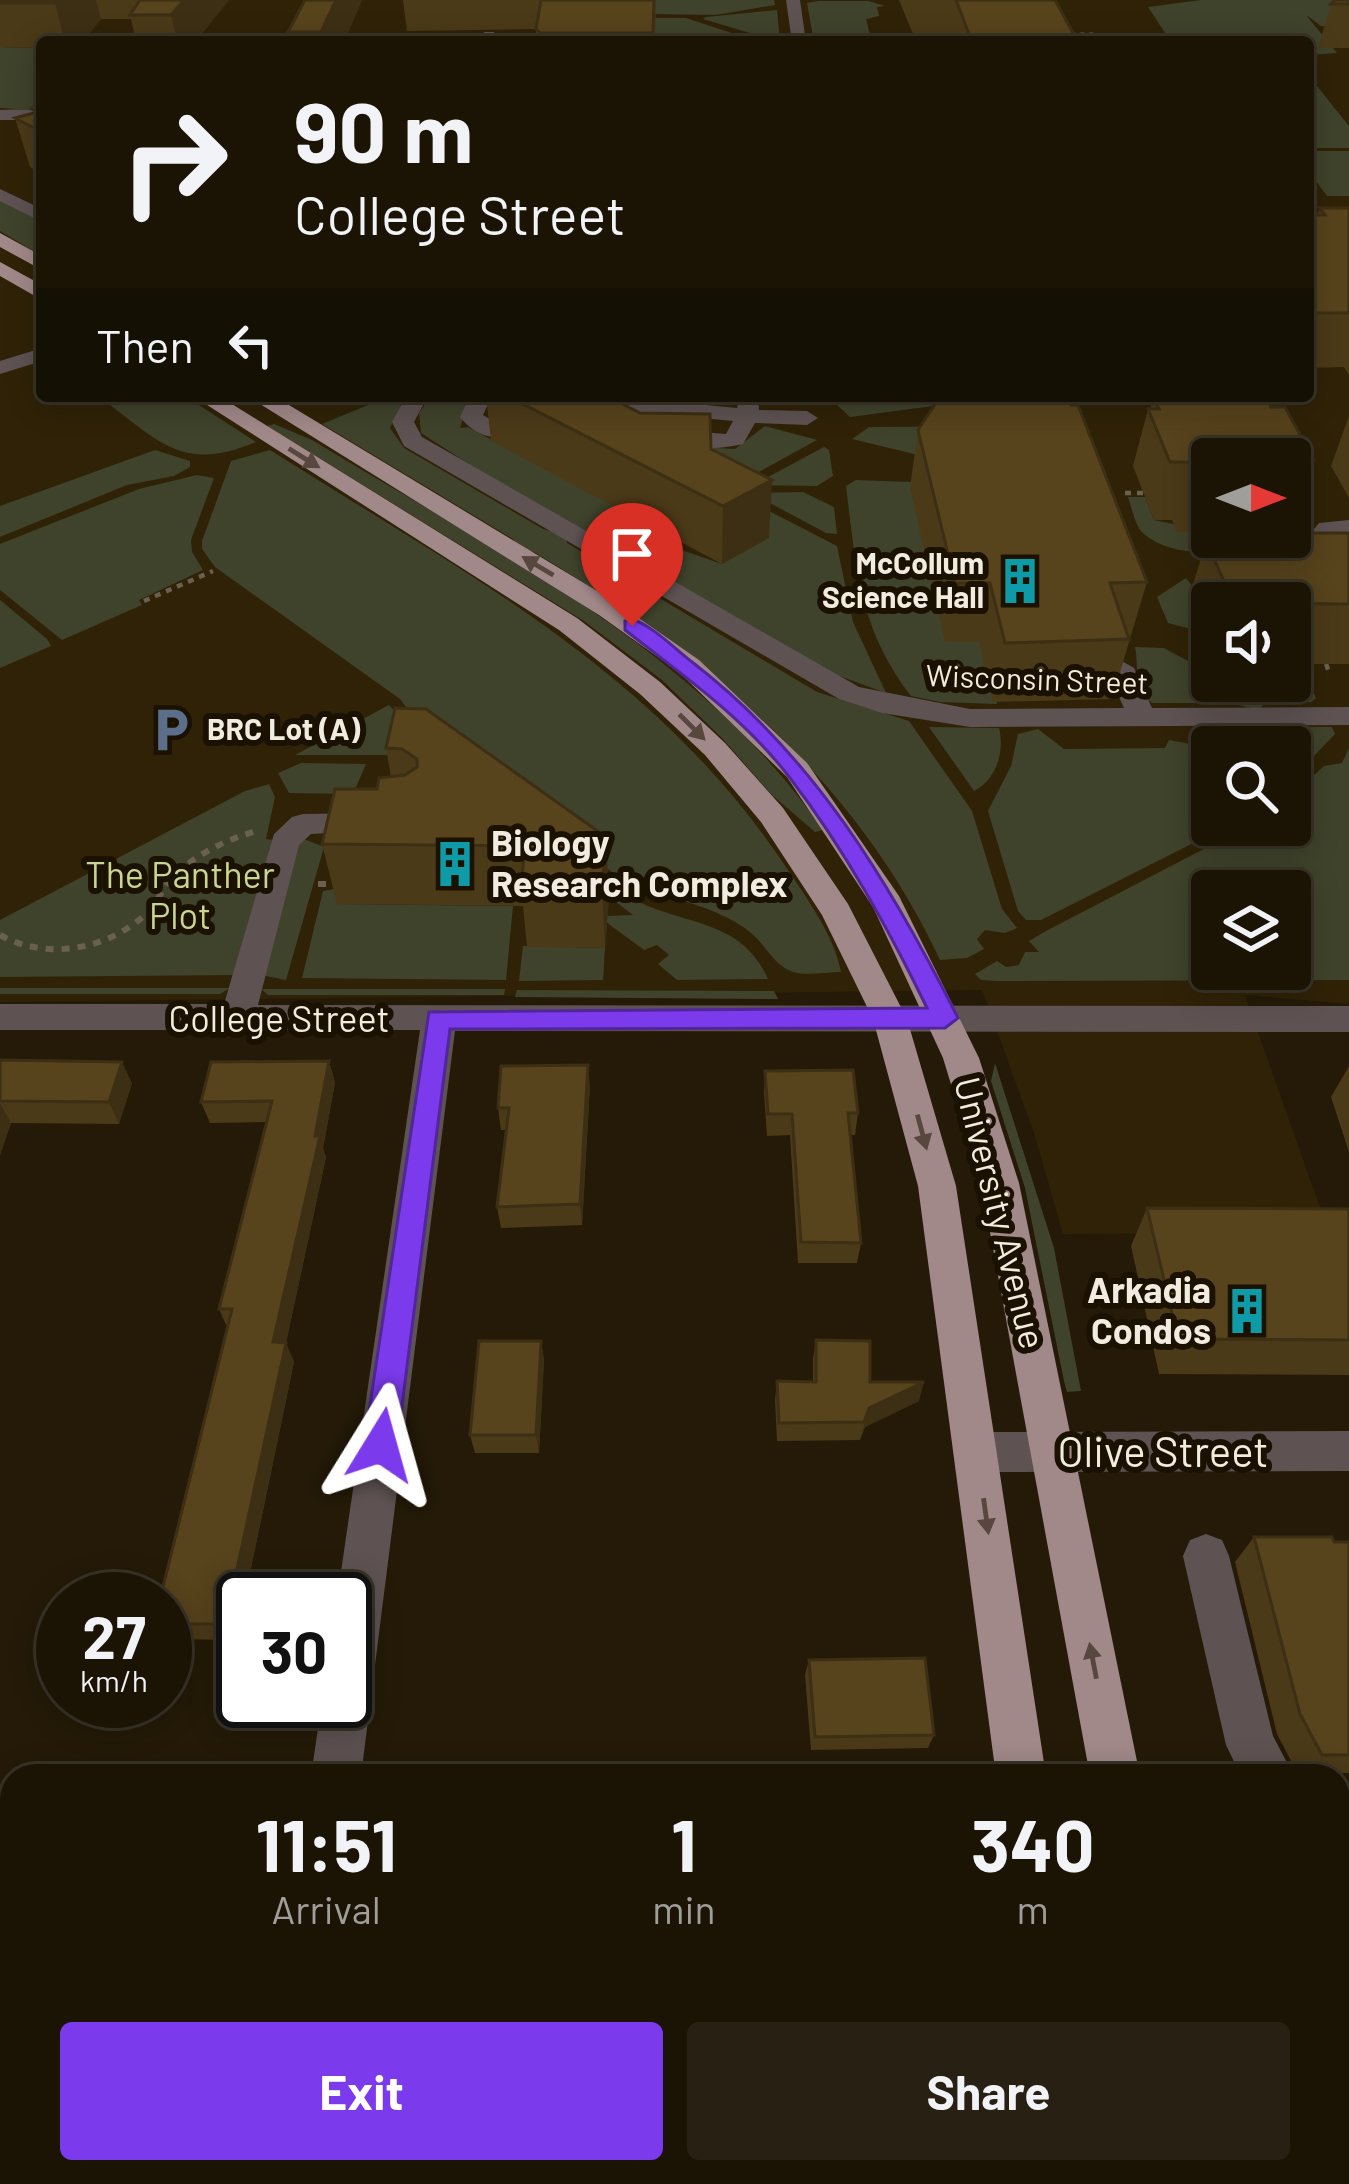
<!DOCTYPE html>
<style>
body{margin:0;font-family:Barlow,sans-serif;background:#282113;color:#f1f3f6;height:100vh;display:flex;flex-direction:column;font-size:45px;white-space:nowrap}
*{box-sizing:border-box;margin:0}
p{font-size:39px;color:#a09e9a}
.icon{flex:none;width:66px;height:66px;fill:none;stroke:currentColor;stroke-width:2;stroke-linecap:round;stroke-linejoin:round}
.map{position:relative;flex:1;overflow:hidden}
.side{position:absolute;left:0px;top:1764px;width:1350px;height:420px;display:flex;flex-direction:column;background:#1b1405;border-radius:36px 36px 0 0;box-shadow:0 6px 30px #0003,0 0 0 3px #393327}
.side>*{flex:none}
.hud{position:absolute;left:36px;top:36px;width:1278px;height:366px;border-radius:12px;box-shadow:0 6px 30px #0003,0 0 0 3px #393327;background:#1b1405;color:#f1f3f6;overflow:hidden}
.needle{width:78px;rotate:90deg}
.tools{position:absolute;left:1191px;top:438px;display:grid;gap:24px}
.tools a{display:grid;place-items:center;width:120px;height:120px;border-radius:12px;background:#1b1405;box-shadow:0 6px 30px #0003,0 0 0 3px #393327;font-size:60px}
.speed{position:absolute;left:36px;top:1572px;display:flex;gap:24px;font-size:60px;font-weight:700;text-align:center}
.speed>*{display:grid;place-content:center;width:156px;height:156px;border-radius:50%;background:#1b1405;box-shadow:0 6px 30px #0003,0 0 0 3px #393327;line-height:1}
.speed small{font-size:30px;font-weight:400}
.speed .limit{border:6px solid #111;border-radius:18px;background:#fff;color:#111}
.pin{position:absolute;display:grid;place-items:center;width:102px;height:102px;color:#fff;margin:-123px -51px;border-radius:50% 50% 50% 0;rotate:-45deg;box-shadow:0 0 12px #0007}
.pin .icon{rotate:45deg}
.me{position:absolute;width:132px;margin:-66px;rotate:8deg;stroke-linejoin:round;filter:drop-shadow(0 0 9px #0008)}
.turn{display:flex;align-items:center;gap:42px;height:252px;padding:0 60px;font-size:54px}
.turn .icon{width:156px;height:156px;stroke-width:2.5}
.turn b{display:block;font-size:84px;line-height:102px}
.then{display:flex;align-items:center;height:114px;padding:0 60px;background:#0003;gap:24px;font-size:45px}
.eta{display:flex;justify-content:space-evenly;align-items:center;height:204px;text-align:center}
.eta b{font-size:72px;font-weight:700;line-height:84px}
.cta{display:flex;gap:24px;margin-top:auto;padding:24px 60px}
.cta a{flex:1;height:138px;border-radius:12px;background:#7c3aed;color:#fff;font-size:48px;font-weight:700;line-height:138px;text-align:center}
.cta a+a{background:#282113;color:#f1f3f6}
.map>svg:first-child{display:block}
</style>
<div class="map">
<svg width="1349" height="2184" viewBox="0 0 1349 2184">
<rect width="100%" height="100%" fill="#241a07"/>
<path fill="#2f2207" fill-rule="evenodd" d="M0 0H1349V1004L1245 995 1329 1233 1063 1234 1035 1136 982 990 0 1002ZM42 42H1308V396H42ZM1212 459H1290V537H1212ZM1212 603H1290V681H1212ZM1212 747H1290V825H1212ZM1212 891H1290V969H1212Z"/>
<path fill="#3f432b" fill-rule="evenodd" d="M653 0H774L775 5 716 15 646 14Z
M1201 0H1349L1333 27 1321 26 1306 15 1337 53 1308 55V42H1171L1148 7Z
M818 1H868L885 6 877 7 879 16 866 19 871 39 942 42H814L807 3Z
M777 10 780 42 703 19 706 17Z
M648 18H686L759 42H651L655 26H645Z
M0 47 42 48V104L27 107 42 105V112L0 110 16 109 0 108Z
M1308 75 1349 126V148H1308Z
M1308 151H1349V196H1327L1308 170Z
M0 199 42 222V256L0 231Z
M114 396H185L256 442C187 471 163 446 109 404Z
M390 396H405L390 428 404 448 543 529 566 535 567 543 817 692 909 721 972 811 1002 909 1017 928 1005 933 985 930 977 939 984 949 967 958 940 960C855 777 702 653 534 552L521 550 513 539 322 424Z
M431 396 469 399 460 428 468 427 672 537 633 557 497 482 421 433 419 413Z
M835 396 1056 401 1072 396 1077 408 956 403 850 417 837 405Z
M274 424 312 440C493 550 699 650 823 830L815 832 772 795 722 738 662 680 584 621 267 426Z
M765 426 817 440 739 483 674 446 735 449Z
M1017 426 918 455 852 439 869 427Z
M824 447 829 450 833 476 817 486 753 485Z
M155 450 190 461V467L174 476 127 485 0 537V506Z
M270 450C465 574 654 669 786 867 806 897 834 935 841 972 826 972 807 976 793 972 773 965 767 946 751 933 713 901 656 900 612 872L440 752 400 699 215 567 202 549V541L231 461Z
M197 475 214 478 191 540 192 552 203 570 139 600 142 605 62 640 0 590V544L139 489Z
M856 480 911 482 991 643 997 704 940 702 911 696C859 629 856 566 846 486Z
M803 492 834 507 837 534 826 533 751 493Z
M742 497 837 546 853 622 886 693 834 674 643 564 673 547 722 564Z
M1128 497H1145L1154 520 1212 532 1227 553C1201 553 1164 553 1143 533 1135 526 1132 508 1128 497Z
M1186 578 1196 591 1202 632 1168 623 1157 597Z
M0 600 47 639 51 646 0 668Z
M1135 647 1164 648 1212 674V681H1290V677H1305L1316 698 1311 702 1265 703 1259 710 1230 703H1152C1133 688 1139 665 1135 647Z
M389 705 407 725 420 755H295Z
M929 727 999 728C1005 752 996 780 974 791Z
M1321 727H1332L1335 734 1290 781V747H1237L1222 732 1225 728Z
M1038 729 1064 749 1165 748 1169 740 1212 748V825H1229L1041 920H1026L1018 911 988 811 1011 766 1018 734Z
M1349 748V980L996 981 981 980 975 974 997 961 1006 967 1019 965 1025 952H1039L1029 941 1046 931 1250 825H1290V797L1324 766 1342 763ZM1212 891H1290V969H1212Z
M301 763 366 764 353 794 289 793 278 773Z
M269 784 275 797 266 839 274 840 236 975 0 977V920L245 791Z
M304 839 324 847 286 980 261 975 297 844Z
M603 880C619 890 636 902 653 908 701 926 744 926 768 979L677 980 658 964 669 955 657 945 644 950 606 922 607 916 633 915 592 884Z
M340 888 338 904 513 906 506 980 302 978 323 891Z
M523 946 605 948 603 980 519 981Z
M0 988H230L220 994H0Z
M261 989H505L504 995H268Z
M517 990 774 991 778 999 515 997Z
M995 1063 1054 1248 1081 1391 1067 1392 1064 1381 1025 1188 991 1081Z"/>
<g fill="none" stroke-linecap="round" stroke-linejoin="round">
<path stroke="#69604f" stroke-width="3" stroke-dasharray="4.5 4.5" stroke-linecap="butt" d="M1071 34H1094"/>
<path stroke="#69604f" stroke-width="4.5" stroke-dasharray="6 6" stroke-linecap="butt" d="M1125 493H1143
M144 601 213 571
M1326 664 1329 672"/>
<path stroke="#69604f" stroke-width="6" stroke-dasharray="8 8" stroke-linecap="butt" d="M318 884H339
M0 935C47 961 109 950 148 912 159 901 163 885 175 874 198 854 228 838 258 831"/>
<path fill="#5e5252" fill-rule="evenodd" d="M786 0H800L806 42H792Z
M484 32H494V42H480Z
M0 110H42V120H0Z
M0 189 42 209V222L0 201Z
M42 348V361L0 374V361Z
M406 396H428L414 422 422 437 859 687 970 709 1124 708 1106 668 1120 660 1134 668 1152 708 1349 707V725L970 727 882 713 839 699 404 446 392 422Z
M470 396H492L483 415 501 426V436C486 440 469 429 460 417Z
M534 396H612L737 408 740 396H758L759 410 807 411 818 418 807 425 755 423 743 444C717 450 672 452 651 436L662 429 726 434 733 421 545 403Z
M1349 520V534L1331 539 1349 549V565L1317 554 1306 539 1319 523Z
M376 813 391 823 387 830 311 834 299 845 258 1005 1349 1006V1032L455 1031 361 1776H311L322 1701H345V1599H337L420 1030H0V1004H224L274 834 292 817 303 814Z
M1349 1431V1471L978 1472 963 1466 956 1452 963 1438 978 1432Z
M1206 1534 1222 1540 1229 1556 1273 1736 1294 1776H1241L1226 1745 1183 1556 1190 1540Z
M1338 1790 1349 1792V1842L1338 1840Z
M253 2172H311L309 2184H251Z"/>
<path fill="#a18889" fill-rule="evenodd" d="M0 233 42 256V270L0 247Z
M0 262 42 285V300L0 276Z
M193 396H219L577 618 660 682 725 743 783 808 848 904 907 1019 956 1186 1046 1776H996L918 1186 873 1019 822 915 761 822 705 755 640 694 559 630Z
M247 396H274L617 603 699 660 807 763 899 896 979 1058 1019 1183 1140 1776H1090L981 1183 943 1058 873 907 787 777 679 672 599 615Z
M1045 2172H1103L1105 2184H1047Z
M1159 2172H1217L1220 2184H1162Z"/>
</g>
<path fill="#4b3a18" d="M0 0H229L195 42H136L131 19H101L82 42H42V48L0 47Z
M305 0H362L344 42H289L288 32Z
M403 0H656L655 42H536V29L407 31Z
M899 0H1055L1078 42H950V40L915 39Z
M1349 0V48H1318L1331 4Z
M42 106V174L30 167 15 118 33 113 32 109Z
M1320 208H1349V375L1344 367 1308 368V215H1317Z
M486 396H607L711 449 769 538 722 564 491 441Z
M907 396H1265L1271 407 1314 460 1294 518 1290 526V459H1212V537L1349 533V664H1290V603H1212V657L1191 606 1194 598 1191 591 1209 532H1176L1172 520H1154L1133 466 1148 409H1150L1153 398 1068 397 1147 582 1112 699 993 702 979 642H945L910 487 918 430 944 397Z
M1349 416V498L1331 466Z
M395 708 606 837 609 897 605 948 527 947 523 906 337 904 322 844 391 777 386 748Z
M0 1060 132 1083 119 1124 11 1123 0 1155Z
M329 1061 335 1083 323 1148 326 1157 286 1343 294 1362 236 1640 166 1639 165 1599 227 1327 219 1309 266 1122 210 1123 201 1102Z
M1349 1066V1152L1331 1097Z
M765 1071 858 1113 855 1135H850L861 1243 857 1263H798L790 1135 767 1136 764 1093Z
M590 1086 582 1225 501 1228 497 1207 507 1130H501L498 1108Z
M1147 1208 1349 1209V1375L1159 1374 1131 1246Z
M816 1340 870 1382 919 1401 865 1427 860 1440 777 1441 775 1400 777 1381 813 1382V1359Z
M541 1341 544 1360 539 1453H475L470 1435Z
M1254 1537 1349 1542V1773L1298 1774 1277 1734 1235 1562Z
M809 1660 934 1735 928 1748 811 1750 805 1675Z
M1338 1837H1349V2184H1329L1327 2172H1338Z"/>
<path fill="#3d2f14" d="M64 0H96L101 19 82 42H65L55 3Z
M184 0H229L195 42H178L171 15Z
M336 0H362L344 42H322L321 32Z
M772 480 769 538 722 564 723 506Z
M606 837 609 897 605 948 602 888Z
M329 1061 335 1083 323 1148 326 1157 286 1343 294 1362 236 1640 225 1624 273 1342Z
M122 1062 132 1083 119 1124 109 1102Z
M588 1065 590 1086 582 1225 580 1204Z
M0 1103 11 1123 0 1155Z
M541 1341 544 1360 539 1453 536 1435Z
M924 1382 919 1401 865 1427 860 1440 869 1408Z"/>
<path fill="#57431c" stroke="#3d2f14" stroke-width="3" d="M0 0H64L55 3H0Z
M140 0H184L171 15H130Z
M305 0H336L321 32H288Z
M541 0H654L653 33H540L536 29Z
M956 0H1055L1078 42H972Z
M1335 0H1349V4H1331Z
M42 106V132L15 118 38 112 32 109Z
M1320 208H1349V313H1308V215H1325Z
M507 396H607L640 413 710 414 711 449 772 480 723 506Z
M946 396H1067L1071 405H1078L1147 582 1110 583 1129 639 1005 643 990 583H955L918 430 937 401Z
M1153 396H1265L1271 407H1285L1314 460H1301L1308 474H1290V459H1212V474H1193L1188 462H1170L1148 409H1159Z
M1209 532H1212V537H1290V533H1349V604L1234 603 1209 548H1216Z
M395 708 426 709 606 837 602 888 521 887 525 846 322 844 335 789H377L379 778 405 775 417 767V759L402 749 386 748Z
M0 1060 122 1062 109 1102 0 1101Z
M329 1061 315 1136H320L273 1342 286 1343 225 1624H165V1599H160L232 1309H219L272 1101 201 1102 211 1062Z
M588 1065 580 1204 497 1207 509 1108H498L501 1066Z
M853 1070 858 1113H848L861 1243 801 1242 792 1114H768L765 1071Z
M1147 1208 1349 1209V1340L1178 1339Z
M816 1340 870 1341V1382H924L869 1408 864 1422 779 1423 777 1381 816 1382Z
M479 1341H541L536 1435H470Z
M1254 1537H1332L1334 1542H1349V1755H1322L1300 1714Z
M925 1658 934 1735 815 1737 809 1660Z
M1338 1837H1349V2141L1338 2096Z"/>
<defs><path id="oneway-solid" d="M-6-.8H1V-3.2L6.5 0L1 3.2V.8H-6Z" transform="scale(3)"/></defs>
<g fill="#57473e">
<use href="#oneway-solid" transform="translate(304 458) rotate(32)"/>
<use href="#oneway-solid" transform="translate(538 566) rotate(-149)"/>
<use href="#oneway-solid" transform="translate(692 727) rotate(45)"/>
<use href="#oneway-solid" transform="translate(922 1132) rotate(75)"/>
<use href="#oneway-solid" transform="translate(986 1516) rotate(82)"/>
<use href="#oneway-solid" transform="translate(1093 1661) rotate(-101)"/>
</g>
<path fill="#7c3aed" stroke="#51269a" stroke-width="3" d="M632 619C654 627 674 648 692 662 814 756 890 883 958 1018L945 1028 450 1029 397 1445 392 1456 381 1460 369 1456 364 1445 429 1012 927 1008C888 928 845 850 790 778 745 719 683 675 625 630V621Z"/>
<defs>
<symbol id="building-bare" viewBox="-9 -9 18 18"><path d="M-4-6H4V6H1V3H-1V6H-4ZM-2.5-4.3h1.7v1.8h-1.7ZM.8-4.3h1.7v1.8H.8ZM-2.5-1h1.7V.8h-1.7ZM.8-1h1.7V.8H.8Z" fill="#0f9aa8" stroke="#1a1101" stroke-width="2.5" paint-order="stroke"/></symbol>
<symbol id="parking-bare" viewBox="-9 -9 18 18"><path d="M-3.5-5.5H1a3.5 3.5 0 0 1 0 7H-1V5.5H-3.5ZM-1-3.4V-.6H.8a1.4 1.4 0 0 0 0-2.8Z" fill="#5c6f8a" stroke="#1a1101" stroke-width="2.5" paint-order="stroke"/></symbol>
</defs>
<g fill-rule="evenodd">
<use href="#building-bare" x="987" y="548" width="66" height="66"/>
<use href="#parking-bare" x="138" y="697" width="66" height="66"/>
<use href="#building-bare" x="422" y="831" width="66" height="66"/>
<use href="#building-bare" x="1214" y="1278" width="66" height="66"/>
</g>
<g text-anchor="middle" stroke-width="12" stroke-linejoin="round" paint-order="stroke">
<g font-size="30" font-weight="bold" fill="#f2ebdf" stroke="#1a1101" text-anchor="end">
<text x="984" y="574">McCollum<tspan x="984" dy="34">Science Hall</tspan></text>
<text x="207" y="740" text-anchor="start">BRC Lot (A)</text>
</g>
<g font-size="30" fill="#f2ebdf" stroke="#1a1101">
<text transform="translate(1037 680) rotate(2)" y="10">Wisconsin Street</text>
</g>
<g font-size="36" font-weight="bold" fill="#f2ebdf" stroke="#1a1101" text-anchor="start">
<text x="491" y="856">Biology<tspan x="491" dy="41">Research Complex</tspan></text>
<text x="1211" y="1303" text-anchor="end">Arkadia<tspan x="1211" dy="41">Condos</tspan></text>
</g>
<g font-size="36" fill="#c9d590" stroke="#1a1101">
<text x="180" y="888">The Panther<tspan x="180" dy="41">Plot</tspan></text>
</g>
<g font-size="36" fill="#f2ebdf" stroke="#1a1101">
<text x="279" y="1032">College Street</text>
<text transform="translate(1000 1213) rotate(76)" y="13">University Avenue</text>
</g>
<g font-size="42" fill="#f2ebdf" stroke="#1a1101">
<text x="1163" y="1467">Olive Street</text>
</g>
</g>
</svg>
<div class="tools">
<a><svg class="needle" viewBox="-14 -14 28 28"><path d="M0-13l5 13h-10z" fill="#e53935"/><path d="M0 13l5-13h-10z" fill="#a09e9a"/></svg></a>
<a><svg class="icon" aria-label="sound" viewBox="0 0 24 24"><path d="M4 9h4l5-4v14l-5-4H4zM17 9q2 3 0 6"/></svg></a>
<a><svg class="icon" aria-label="search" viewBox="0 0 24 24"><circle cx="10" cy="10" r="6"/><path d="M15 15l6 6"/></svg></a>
<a><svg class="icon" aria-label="layers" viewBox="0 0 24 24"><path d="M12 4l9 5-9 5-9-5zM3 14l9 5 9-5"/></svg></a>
</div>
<div class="speed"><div>27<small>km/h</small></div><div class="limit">30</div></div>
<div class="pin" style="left:632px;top:626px;background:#d93025"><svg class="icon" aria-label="arrive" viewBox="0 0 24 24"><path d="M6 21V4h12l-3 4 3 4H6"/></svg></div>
<svg class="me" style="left:381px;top:1445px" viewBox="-20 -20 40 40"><path d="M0-17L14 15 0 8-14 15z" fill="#7c3aed" stroke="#fff" stroke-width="4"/></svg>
<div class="hud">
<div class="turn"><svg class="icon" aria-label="right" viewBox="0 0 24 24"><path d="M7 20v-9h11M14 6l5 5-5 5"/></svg><div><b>90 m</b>College Street</div></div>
<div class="then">Then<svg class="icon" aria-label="left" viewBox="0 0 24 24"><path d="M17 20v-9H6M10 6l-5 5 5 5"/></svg></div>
</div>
<section class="side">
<div class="eta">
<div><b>11:51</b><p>Arrival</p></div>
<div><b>1</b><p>min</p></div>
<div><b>340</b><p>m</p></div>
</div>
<div class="cta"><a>Exit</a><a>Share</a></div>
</section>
</div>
